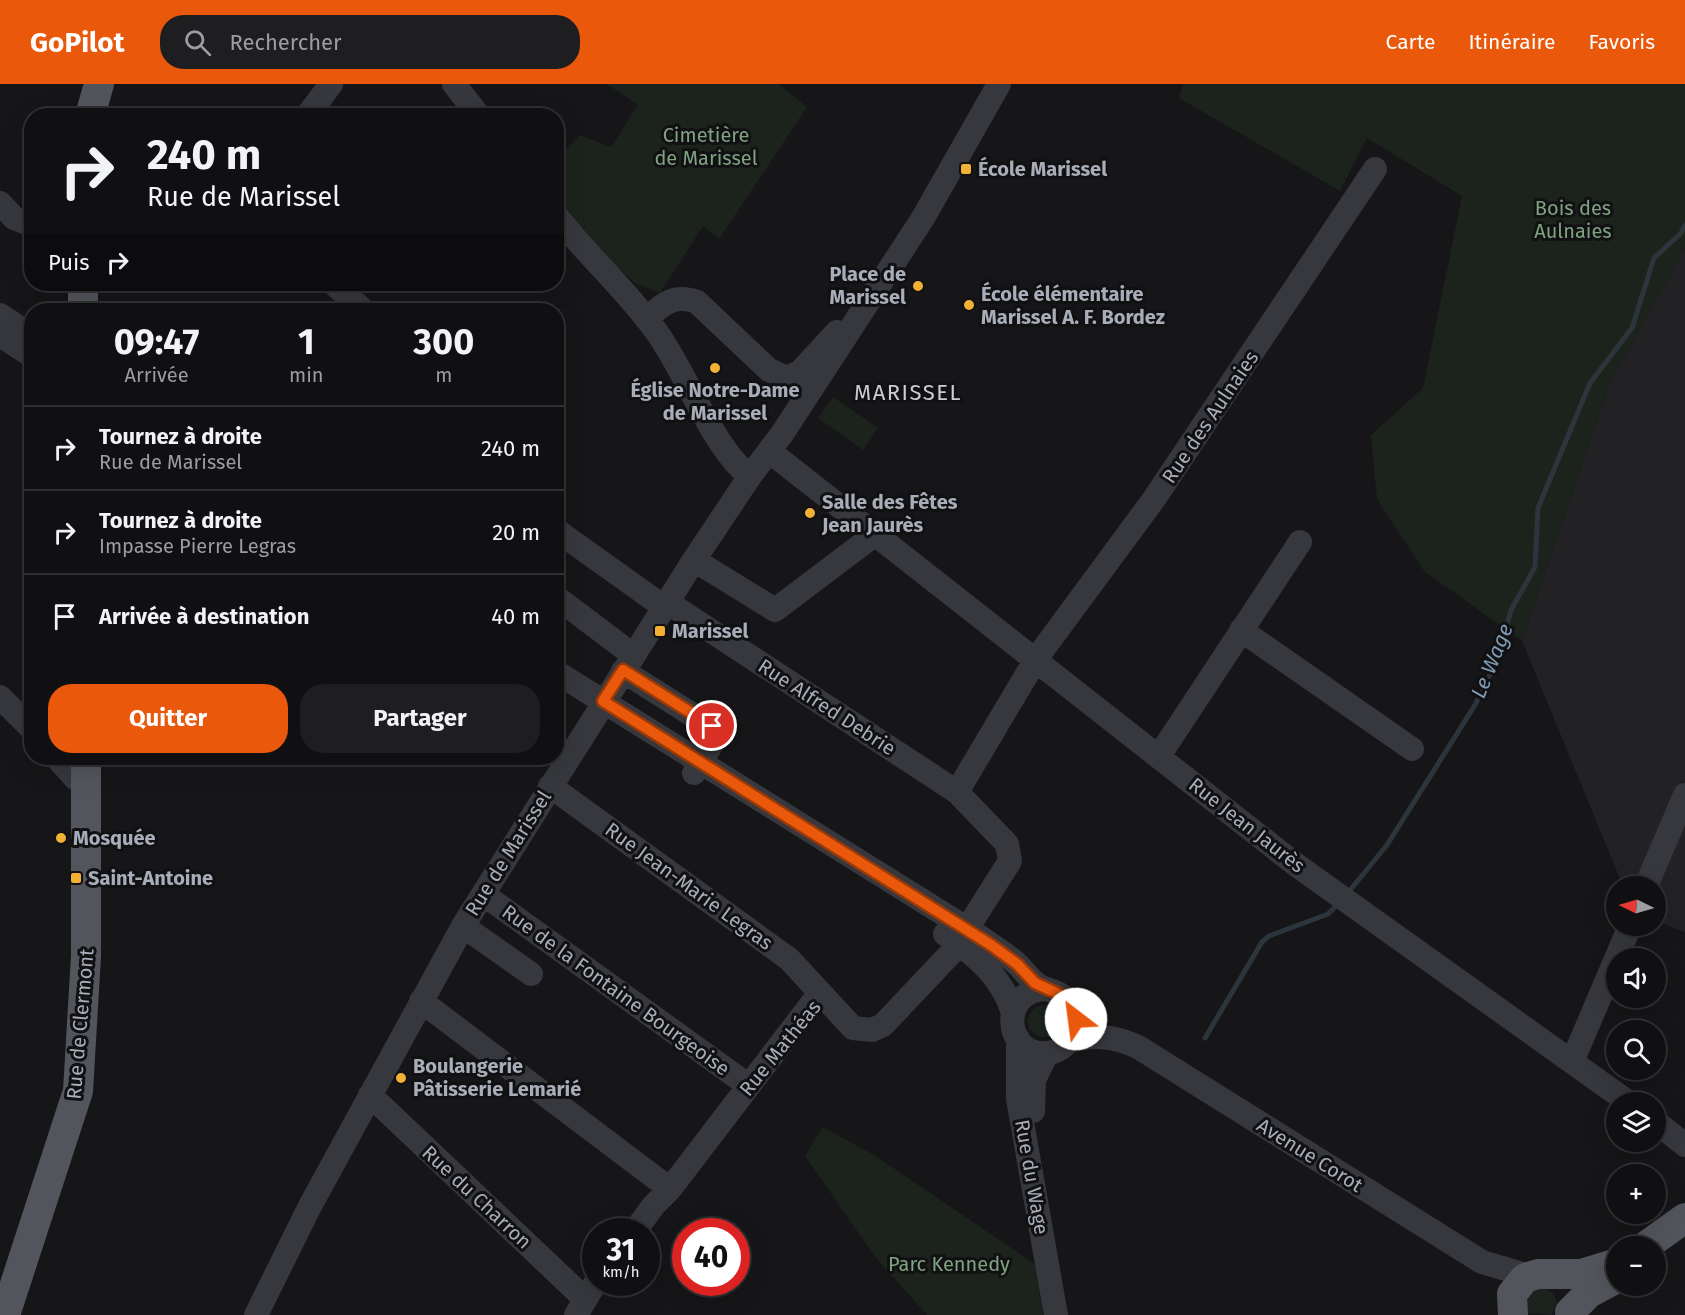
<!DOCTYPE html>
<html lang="fr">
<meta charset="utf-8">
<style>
body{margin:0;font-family:"Fira Sans",sans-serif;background:#1e1e20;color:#f1f3f6;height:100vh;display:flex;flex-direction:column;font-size:22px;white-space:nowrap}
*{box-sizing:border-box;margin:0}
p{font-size:20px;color:#9c9d9f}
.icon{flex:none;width:33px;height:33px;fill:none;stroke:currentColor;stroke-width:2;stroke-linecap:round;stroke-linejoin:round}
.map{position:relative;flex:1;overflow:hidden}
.side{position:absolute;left:24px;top:219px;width:540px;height:462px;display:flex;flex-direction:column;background:#101012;border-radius:24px;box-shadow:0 6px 24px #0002,0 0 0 2px #303032}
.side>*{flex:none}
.guide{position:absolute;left:24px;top:24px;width:540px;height:183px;border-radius:24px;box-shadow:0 6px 24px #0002,0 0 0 2px #303032;background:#101012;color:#f1f3f6;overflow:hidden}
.needle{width:39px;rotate:275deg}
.buttons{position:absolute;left:1606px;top:792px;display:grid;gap:12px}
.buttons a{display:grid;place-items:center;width:60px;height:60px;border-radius:50%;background:#101012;box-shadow:0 6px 24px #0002,0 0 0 2px #303032;font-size:30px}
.speed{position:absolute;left:582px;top:1134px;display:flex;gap:12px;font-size:30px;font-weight:700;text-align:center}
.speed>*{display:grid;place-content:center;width:78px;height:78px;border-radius:50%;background:#101012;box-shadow:0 6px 24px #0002,0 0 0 2px #303032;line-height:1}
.speed small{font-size:15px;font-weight:400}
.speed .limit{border:9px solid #d22;background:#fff;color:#111}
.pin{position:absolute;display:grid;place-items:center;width:51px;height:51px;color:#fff;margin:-26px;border:3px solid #fff;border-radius:50%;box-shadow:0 2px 6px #0007}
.me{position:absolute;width:66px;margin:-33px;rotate:330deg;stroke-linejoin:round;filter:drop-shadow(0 0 4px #0008)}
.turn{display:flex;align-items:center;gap:21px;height:126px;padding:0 24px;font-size:27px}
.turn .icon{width:78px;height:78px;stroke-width:2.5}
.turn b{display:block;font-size:42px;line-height:51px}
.then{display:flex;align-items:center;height:57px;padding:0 24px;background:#0003;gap:12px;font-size:22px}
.eta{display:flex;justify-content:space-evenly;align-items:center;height:102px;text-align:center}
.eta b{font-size:36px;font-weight:700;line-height:42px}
.button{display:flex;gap:12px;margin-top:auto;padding:12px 24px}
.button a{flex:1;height:69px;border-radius:24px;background:#ea580c;color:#fff;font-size:24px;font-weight:700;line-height:69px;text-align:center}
.button a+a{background:#1e1e20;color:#f1f3f6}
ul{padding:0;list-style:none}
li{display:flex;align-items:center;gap:18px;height:84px;padding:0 24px;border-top:2px solid #303032}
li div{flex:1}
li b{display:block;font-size:22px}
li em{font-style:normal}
header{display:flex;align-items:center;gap:36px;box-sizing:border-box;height:84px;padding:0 30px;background:#ea580c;color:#fff}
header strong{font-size:28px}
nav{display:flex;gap:33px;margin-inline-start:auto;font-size:21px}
.search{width:420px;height:54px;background:#1e1e20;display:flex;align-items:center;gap:15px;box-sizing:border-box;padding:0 21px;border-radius:24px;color:#9c9d9f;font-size:22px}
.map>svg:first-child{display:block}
</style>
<header>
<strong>GoPilot</strong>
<div class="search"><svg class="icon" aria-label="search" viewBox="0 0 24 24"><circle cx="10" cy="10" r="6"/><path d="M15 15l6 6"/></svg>Rechercher</div>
<nav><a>Carte</a><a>Itinéraire</a><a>Favoris</a></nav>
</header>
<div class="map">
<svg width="1685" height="1231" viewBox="0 0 1685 1231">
<rect width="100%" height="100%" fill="#161618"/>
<path fill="#222225" d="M1685 164V848L1656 837V802H1623L1522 557 1610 298Z"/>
<path fill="#1c231d" d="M607 0H779L807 23 719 155 703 142 660 209 635 199 562 134 557 123 556 76 580 51 611 63 638 21Z
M1183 0H1685V164L1610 298 1522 557 1424 487 1377 415 1371 351 1423 304 1462 112 1367 54 1340 107 1179 14Z
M833 313 878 344 863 366 818 334Z
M1028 937a16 16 0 1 1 32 0a16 16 0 1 1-32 0Z
M823 1043 874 1071 1035 1180 1043 1231H927L876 1174 805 1072Z
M1538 1204C1548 1205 1555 1208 1557 1219L1552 1231 1528 1229 1527 1212Z"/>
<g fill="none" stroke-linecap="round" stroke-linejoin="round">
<path stroke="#2c353c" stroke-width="5" d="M1347 810 1387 761 1475 621 1498 574 1511 526 1535 483 1538 424 1590 299 1632 244 1654 174 1681 149 1685 141
M1205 954 1262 858 1269 852 1328 830 1339 819"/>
<path stroke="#37383d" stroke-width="24" d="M454 0 479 32
M307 32 331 0
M0 119 14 134 32 141
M556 131C588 173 628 207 658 250 686 289 714 366 750 392
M334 200 363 226
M0 231 32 252
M647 235C663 219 675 210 697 218L769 286 787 294 800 288 837 248
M0 251 32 272
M769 367 1295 780 1628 1018
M556 446 664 523
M694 476 775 526 877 449
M556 513 633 571
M667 518 957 708
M1241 546 1412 665
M623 587 715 645V655L694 689
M556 588 966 844C983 855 1000 866 1015 878 1023 885 1029 895 1038 901 1049 908 1061 907 1069 918 1077 927 1078 941 1072 952 1067 962 1057 968 1047 969 1003 972 999 906 1046 905
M0 613 32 645
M1159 672 1300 458
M57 674 76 695 86 697
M550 702 789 875 853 944 872 946 883 941 953 867 1010 777 1007 760 957 708 1036 575 1154 415 1375 85
M1646 802 1685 711
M483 810 749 1002
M463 842 531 890
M945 850C975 871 1002 892 1013 929
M421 917 670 1105
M1018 955V1015L1056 1231
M1069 957C1094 950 1114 952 1138 963L1482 1178 1529 1192
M1572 978 1630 842
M370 1011 585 1215
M1033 1027 1034 996 1047 969
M1656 1038 1685 1061
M634 1148 654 1121 670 1105 819 910
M256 1231 310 1122 463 842 694 476 750 392 782 350 923 134 999 0
M576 1231 596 1198"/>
<path stroke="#53555c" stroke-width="30" d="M90 32 99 0
M83 226V200
M1646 1162 1685 1134
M1570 1228 1589 1209 1617 1194
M5 1231 78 1007 86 872V674
M1513 1231 1512 1210 1525 1194 1538 1190H1581L1617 1179"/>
</g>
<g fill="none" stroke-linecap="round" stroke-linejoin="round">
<defs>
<path id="route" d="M712 642 623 586 603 617 991 861 1017 880 1035 899 1065 913 1072 921 1076 935"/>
</defs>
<use href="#route" stroke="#983908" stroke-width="15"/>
<use href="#route" stroke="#ea580c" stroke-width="10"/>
</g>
<g fill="#f2b134" stroke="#111113" stroke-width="2">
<rect x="960" y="79" width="12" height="12" rx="3"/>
<circle cx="918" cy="202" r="6"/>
<circle cx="969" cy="221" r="6"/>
<circle cx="715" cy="284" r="6"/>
<circle cx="810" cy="429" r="6"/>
<rect x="654" y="541" width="12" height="12" rx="3"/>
<circle cx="61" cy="754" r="6"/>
<rect x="70" y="788" width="12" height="12" rx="3"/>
<circle cx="401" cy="994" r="6"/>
</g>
<g text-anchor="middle" stroke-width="6" stroke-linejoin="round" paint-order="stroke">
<g font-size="20" fill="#7fa381" stroke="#111113">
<text x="706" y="58">Cimetière<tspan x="706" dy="23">de Marissel</tspan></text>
<text x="1573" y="131">Bois des<tspan x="1573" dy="23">Aulnaies</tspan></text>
<text x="949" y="1187">Parc Kennedy</text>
</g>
<g font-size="20" font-weight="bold" fill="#a8adb8" stroke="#111113" text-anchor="start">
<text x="978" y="92">École Marissel</text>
<text x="906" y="197" text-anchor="end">Place de<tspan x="906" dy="23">Marissel</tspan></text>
<text x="981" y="217">École élémentaire<tspan x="981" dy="23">Marissel A. F. Bordez</tspan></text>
<text x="715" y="313" text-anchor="middle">Église Notre-Dame<tspan x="715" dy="23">de Marissel</tspan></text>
<text x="822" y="425">Salle des Fêtes<tspan x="822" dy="23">Jean Jaurès</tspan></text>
<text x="672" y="554">Marissel</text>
<text x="73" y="761">Mosquée</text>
<text x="88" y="801">Saint-Antoine</text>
<text x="413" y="989">Boulangerie<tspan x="413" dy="23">Pâtisserie Lemarié</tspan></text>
</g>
<g font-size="20" fill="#a8adb8" stroke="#111113">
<text transform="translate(1210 333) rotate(-56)" y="7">Rue des Aulnaies</text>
<text transform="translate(827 623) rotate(33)" y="7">Rue Alfred Debrie</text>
<text transform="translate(1247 741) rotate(38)" y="7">Rue Jean Jaurès</text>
<text transform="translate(508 769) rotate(-58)" y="7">Rue de Marissel</text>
<text transform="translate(689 802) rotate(36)" y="7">Rue Jean-Marie Legras</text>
<text transform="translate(616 906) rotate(36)" y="7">Rue de la Fontaine Bourgeoise</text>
<text transform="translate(80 940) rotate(-85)" y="7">Rue de Clermont</text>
<text transform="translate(780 964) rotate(-51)" y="7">Rue Mathéas</text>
<text transform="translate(1310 1071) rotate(32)" y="7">Avenue Corot</text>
<text transform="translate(1032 1093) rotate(80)" y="7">Rue du Wage</text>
<text transform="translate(477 1113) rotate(43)" y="7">Rue du Charron</text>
</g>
<g font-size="21" font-style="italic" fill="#7f9bb3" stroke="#111113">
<text transform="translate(1492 577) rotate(-68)" y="7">Le Wage</text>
</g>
<g font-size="22" letter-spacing="1.5" fill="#c9ccd4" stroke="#111113">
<text x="908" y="316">MARISSEL</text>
</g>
</g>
</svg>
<div class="buttons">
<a><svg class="needle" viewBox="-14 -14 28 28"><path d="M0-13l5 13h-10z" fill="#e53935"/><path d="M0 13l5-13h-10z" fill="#9c9d9f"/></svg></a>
<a><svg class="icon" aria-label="sound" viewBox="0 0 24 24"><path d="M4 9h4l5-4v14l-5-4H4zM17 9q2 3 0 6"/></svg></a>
<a><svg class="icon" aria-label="search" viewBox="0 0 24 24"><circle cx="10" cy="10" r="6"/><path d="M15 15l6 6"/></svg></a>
<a><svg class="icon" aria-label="layers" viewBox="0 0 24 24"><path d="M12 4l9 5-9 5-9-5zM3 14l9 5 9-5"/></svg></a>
<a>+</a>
<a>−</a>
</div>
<div class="speed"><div>31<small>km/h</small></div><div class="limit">40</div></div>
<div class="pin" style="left:712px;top:642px;background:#d93025"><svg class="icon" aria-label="arrive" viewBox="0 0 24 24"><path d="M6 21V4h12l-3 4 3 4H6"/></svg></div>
<svg class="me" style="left:1076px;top:935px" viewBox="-20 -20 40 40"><circle r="19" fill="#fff"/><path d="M0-13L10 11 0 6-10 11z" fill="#ea580c"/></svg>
<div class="guide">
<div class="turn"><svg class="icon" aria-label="right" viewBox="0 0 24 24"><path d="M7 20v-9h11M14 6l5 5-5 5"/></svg><div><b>240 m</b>Rue de Marissel</div></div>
<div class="then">Puis<svg class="icon" aria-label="right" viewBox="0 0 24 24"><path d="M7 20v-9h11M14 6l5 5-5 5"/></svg></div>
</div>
<section class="side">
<div class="eta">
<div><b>09:47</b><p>Arrivée</p></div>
<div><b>1</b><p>min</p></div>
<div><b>300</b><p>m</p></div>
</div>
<ul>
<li><svg class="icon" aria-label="right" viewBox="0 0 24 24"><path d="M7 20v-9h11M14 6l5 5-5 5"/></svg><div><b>Tournez à droite</b><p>Rue de Marissel</p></div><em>240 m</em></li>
<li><svg class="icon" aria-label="right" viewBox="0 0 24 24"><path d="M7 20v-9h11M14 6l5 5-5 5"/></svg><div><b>Tournez à droite</b><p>Impasse Pierre Legras</p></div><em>20 m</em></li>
<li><svg class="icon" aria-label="arrive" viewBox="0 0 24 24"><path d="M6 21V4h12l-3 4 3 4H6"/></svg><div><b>Arrivée à destination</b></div><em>40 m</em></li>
</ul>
<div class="button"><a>Quitter</a><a>Partager</a></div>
</section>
</div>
